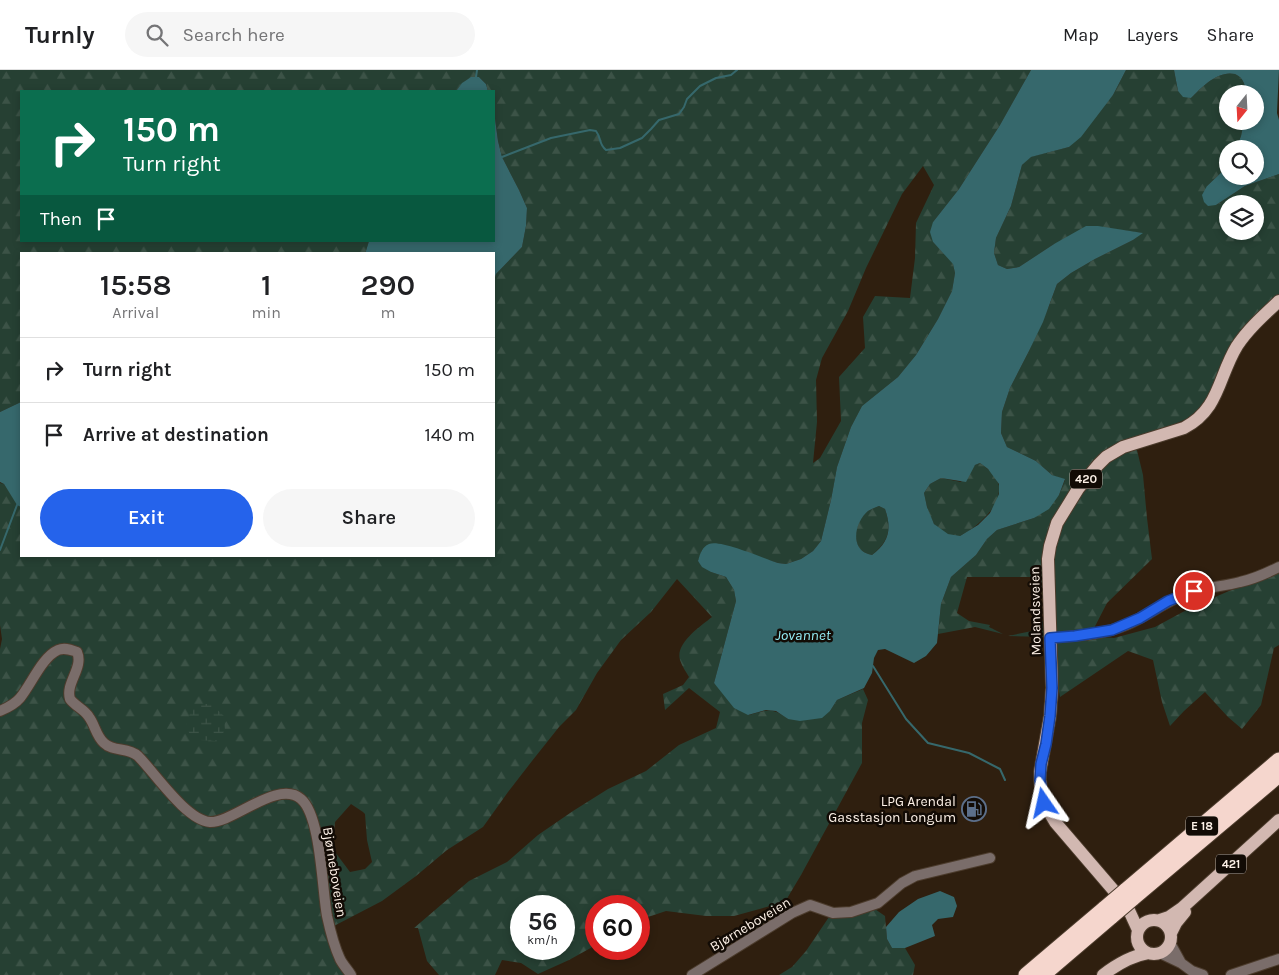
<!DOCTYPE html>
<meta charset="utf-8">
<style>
body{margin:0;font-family:Karla,sans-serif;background:#f6f6f6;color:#202124;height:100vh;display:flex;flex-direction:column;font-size:19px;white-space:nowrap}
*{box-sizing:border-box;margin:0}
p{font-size:16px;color:#757577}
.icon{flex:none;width:28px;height:28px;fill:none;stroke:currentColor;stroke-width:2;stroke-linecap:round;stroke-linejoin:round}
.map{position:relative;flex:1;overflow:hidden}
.details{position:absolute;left:20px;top:182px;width:475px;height:305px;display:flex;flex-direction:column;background:#fff;border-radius:0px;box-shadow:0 2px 8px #0003}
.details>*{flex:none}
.top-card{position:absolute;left:20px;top:20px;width:475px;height:152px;border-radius:0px;box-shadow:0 2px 8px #0003;background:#0b6e4f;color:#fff;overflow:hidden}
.needle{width:32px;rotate:198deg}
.buttons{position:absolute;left:1219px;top:15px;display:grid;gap:10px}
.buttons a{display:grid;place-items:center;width:45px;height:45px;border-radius:50%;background:#fff;box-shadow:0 2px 8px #0003;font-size:25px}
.speed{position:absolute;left:510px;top:825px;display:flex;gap:10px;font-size:25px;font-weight:700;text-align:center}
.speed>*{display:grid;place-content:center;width:65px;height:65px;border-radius:50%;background:#fff;box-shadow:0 2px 8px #0003;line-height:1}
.speed small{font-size:12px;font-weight:400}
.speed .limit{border:8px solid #d22;background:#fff;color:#111}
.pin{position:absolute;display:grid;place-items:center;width:42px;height:42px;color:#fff;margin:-21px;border:2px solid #fff;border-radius:50%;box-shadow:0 1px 5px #0007}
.me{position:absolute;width:55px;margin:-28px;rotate:349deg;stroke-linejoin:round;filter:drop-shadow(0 0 4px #0008)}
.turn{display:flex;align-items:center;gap:18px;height:105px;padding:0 20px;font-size:22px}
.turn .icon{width:65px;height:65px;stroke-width:2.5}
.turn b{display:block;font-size:35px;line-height:42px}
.then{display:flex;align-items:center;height:48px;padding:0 20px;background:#0003;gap:10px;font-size:19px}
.eta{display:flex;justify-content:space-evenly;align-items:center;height:85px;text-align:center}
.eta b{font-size:30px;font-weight:600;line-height:35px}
.button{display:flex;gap:10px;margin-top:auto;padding:10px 20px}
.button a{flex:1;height:58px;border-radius:30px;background:#2563eb;color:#fff;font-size:20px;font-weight:600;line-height:58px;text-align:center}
.button a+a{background:#f6f6f6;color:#202124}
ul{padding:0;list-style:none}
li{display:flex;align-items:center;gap:15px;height:65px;padding:0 20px;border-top:1px solid #e0e0e0}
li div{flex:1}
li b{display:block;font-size:19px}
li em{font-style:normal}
header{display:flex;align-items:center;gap:30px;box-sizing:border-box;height:70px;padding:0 25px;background:#fff;border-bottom:1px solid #e0e0e0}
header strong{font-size:24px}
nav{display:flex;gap:28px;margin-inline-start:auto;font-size:18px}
.search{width:350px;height:45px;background:#f6f6f6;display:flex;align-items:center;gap:12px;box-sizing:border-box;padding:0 18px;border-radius:28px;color:#757577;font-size:19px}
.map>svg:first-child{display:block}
</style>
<header>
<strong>Turnly</strong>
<div class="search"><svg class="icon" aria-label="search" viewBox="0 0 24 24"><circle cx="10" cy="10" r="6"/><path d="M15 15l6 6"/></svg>Search here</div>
<nav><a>Map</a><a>Layers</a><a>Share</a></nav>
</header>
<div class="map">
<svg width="1279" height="905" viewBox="0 0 1279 905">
<defs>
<pattern id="forest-firs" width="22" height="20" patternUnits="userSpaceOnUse" patternTransform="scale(1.25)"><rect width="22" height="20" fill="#264033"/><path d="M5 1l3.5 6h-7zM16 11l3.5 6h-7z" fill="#3c5347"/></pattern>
<pattern id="wetland-marsh" width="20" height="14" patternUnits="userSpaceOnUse" patternTransform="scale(1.25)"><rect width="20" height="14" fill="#264033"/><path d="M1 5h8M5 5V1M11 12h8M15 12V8" fill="none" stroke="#3c5347"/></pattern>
</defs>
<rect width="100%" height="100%" fill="#2f1f0f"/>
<path fill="url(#forest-firs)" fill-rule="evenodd" d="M0 0H1031L1000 55 959 119 933 152V172L953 193 955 203 952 221 938 249 916 285 898 307 862 336 851 357 837 397 831 430 821 471 813 481 801 489 786 494 778 493 710 474 702 480 698 491 711 502 726 507 734 520 736 531 714 613 749 645C768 640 771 637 788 649L830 641 837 630 863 619 868 630 862 653V693L801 805 779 842 745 867 763 852 770 836 734 846H706L666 841 639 850V836H596V875L569 890 538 904 521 893 502 890 495 905H439L427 891 418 858H414L469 811 507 792 538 765 573 741 608 719 646 701 679 675 716 658 720 642 689 618 665 640 663 624 683 615 689 607C686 602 682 596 680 590 675 573 701 556 712 547L677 509 651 542 621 570 597 603 576 640 559 657 532 691 508 722 483 757 447 780 416 806 382 831 332 857 349 905H0V579L2 569 0 555V413L4 414 17 434 21 437V486H494V211L496 204 522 177 526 156 527 138 519 120 502 87 498 71 494 41V21H488L486 14 479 7C467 7 463 12 456 21H21V171H369L365 184H21V332L0 342ZM923 96 934 115 916 153 915 188 910 228 875 226 863 247 865 278 839 307 841 351 820 388 813 393 817 352 816 310 822 288 848 241 866 198 902 124ZM351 734 363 742 365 744 367 770 372 792 365 799 350 802 332 778 335 752ZM521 836H564V879H521Z
M1126 0H1174L1178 21 1191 28C1202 17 1218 0 1235 4 1244 8 1245 15 1246 24H1228V51H1244L1241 66 1236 79H1228L1227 97 1207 116 1216 135 1245 116 1279 104V232L1259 250 1219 314 1195 345 1157 362 1136 376 1143 405 1147 448 1152 489 1107 533 1090 566 1114 568 1155 557 1192 537 1229 521 1270 507 1279 499V575L1274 578 1261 635 1242 659 1228 647 1205 622 1184 641 1170 656 1162 632 1153 590 1128 581 1060 627 1049 567 1008 566 1032 561 1046 548 1039 507H967L957 543 969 551 990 555 989 557 1003 564 975 557 938 564 941 534 951 507 976 485 987 469 997 460 1034 448 1059 425 1065 410 1052 405 1036 391 1007 377 1001 363 1002 342 1010 318 1029 281 1049 236 1057 214 1071 203 1095 189 1133 170 1142 163 1121 160 1054 174 1019 197 1007 199 998 195 994 183 996 168 1011 136 1022 95 1030 87 1069 77 1113 25ZM1228 134H1255V161H1228Z
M980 393C987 398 998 407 999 416 1001 435 981 453 967 462 964 463 962 465 960 466 951 468 937 460 933 452 928 443 926 433 924 423L930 414 941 408 961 412 975 395Z
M879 436 885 439C892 459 889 471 872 485 867 484 862 482 859 477 852 466 858 448 868 441 871 439 875 438 879 436Z
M869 835 885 846 887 869 892 878H905L915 895 913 905H779L792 897 806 881 829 847Z"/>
<path fill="url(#wetland-marsh)" d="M195 634H211L224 646 225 661 215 671 197 670 185 659 192 637Z"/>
<path fill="#36686c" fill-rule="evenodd" d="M1031 0H1126L1113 25 1081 67 1069 77 1031 87 1022 95 1011 136 996 168 994 183 998 195 1007 199 1019 197 1054 174 1086 156H1098L1143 163 1133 170 1095 189 1071 203 1057 214 1043 252 1029 281 1010 318 1002 342 1001 363 1007 377 1036 391 1052 405 1065 409 1059 425 1049 439 1034 448 997 460 987 469 976 485 951 507 941 534 937 573 926 586 914 593 885 579 878 580 874 588 872 603 864 618 837 630 830 641 822 648 800 651 788 649 776 641 766 640 748 645 734 638 714 613 736 531 734 520 726 507 711 502 702 497 698 491C700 484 702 477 709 474 720 469 765 489 778 493L786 494 801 489 813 481 821 471 831 430 837 397 851 357 862 336 898 307 916 285 938 249 952 221 955 203 953 194 933 172 930 162 933 152 959 119 1000 55ZM980 393 988 399 999 414V424L990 443 978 455 960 466 948 464 934 454 927 437 924 423 930 414 941 408 966 412 975 395ZM879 436 885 439C892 459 889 472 872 485 867 484 862 482 859 477 852 466 859 448 868 441 871 439 875 438 879 436Z
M1174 0H1279L1277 43 1279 50V104L1245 116 1216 135 1208 136 1204 132 1202 125 1207 116 1227 97 1228 106H1255V79H1236L1241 66 1244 51H1255V24H1246C1245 15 1244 8 1235 4 1218 0 1202 17 1191 28L1183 27 1178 21Z
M471 7H479L486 14 488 21H456L462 13Z
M494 41 498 71 502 87 519 120 527 138 526 156 522 177 496 204 494 211V184H365L369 171H494Z
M21 332V437L17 435 4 414 0 412V342Z
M940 821 954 827 957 836 953 847 938 849 932 855 935 866 905 878H892L887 869 886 857 899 842 918 829Z"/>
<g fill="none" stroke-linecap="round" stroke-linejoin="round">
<path stroke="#36686c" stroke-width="2" d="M476 7 477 0
M502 87 551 68 590 60 596 61C602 69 598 73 606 80L620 78 642 68 651 59 659 50 679 44 684 37 687 29 700 16 716 8 731 5 737 0
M0 480 17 435
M873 596 906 649 928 673 969 683 1000 699 1005 710"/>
<defs>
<path id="minor" d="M1050 568C1075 566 1103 565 1126 555 1150 545 1169 528 1195 521 1209 517 1225 516 1240 512 1254 509 1267 503 1279 497
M0 641C7 638 15 634 20 628 31 615 42 587 58 580 65 577 71 580 77 582 84 598 65 613 70 629 75 636 85 640 89 647 95 655 96 666 104 673 113 682 128 677 138 686 155 703 186 750 210 752 233 753 278 709 301 729 321 746 322 819 327 846 330 860 334 876 340 889 343 895 348 900 351 905
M1170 873 1181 893
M1160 883 1181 893 1192 901 1203 905
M692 905 792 843 810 835 833 843 851 842 878 833 902 813 915 806 990 788
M1231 905 1279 889"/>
<path id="major" d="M1137 867a17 17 0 1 1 34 0a17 17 0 1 1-34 0Z
M1160 850 1169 847 1182 838 1279 750
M1138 860 1127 836 1055 752 1049 742 1042 726 1040 710V702L1050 646 1052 618 1048 489 1050 476 1057 453 1078 419 1098 395 1106 387 1123 377 1184 358C1220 339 1218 307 1237 276 1248 259 1264 245 1279 231
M1171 863 1176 853 1185 842
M1103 905C1116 895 1131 886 1148 883"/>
<path id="highway" d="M1125 821 1279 690
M1132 829 1279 705
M1026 905 1105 838
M1043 905 1112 846"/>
</defs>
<use href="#minor" stroke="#4c3c2d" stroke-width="12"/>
<use href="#major" stroke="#4c3c2d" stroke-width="14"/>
<use href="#highway" stroke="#4c3c2d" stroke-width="17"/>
<use href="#minor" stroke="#7a6d6a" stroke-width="10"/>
<use href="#major" stroke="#d2b8b1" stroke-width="12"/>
<use href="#highway" stroke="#f5d6cd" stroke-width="15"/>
<defs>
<path id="highway-bridge" d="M1105 838 1125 821
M1112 846 1132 829"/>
</defs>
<use href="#highway-bridge" stroke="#4c3c2d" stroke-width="17" stroke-linecap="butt"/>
<use href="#highway-bridge" stroke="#f5d6cd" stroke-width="15"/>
</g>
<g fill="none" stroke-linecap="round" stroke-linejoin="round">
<defs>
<path id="route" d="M1044 733 1040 710 1041 694 1046 674 1050 646 1052 618 1050 568 1075 566 1112 560 1140 548 1168 531 1194 521"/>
</defs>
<use href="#route" stroke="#184099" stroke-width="12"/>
<use href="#route" stroke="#2563eb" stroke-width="9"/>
</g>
<defs>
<symbol id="fuel-ring" viewBox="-11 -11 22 22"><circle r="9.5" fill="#120b05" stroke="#5c6f8a" stroke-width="1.5"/><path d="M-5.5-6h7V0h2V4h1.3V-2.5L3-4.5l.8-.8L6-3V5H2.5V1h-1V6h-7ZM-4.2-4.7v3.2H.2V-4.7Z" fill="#5c6f8a"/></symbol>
</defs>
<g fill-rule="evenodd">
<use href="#fuel-ring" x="960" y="725" width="28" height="28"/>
</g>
<g text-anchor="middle" stroke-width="5" stroke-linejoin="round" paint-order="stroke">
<g fill="#120b05" stroke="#b6aca3" stroke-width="1">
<rect x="1070" y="399.5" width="32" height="19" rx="4"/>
<rect x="1186" y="746.5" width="32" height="19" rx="4"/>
<rect x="1216" y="784.5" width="30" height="19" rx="4"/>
</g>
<g font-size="12" font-weight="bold" fill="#fdf1e7">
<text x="1086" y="413">420</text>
<text x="1202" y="760">E 18</text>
<text x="1231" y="798">421</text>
</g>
<g font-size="14" fill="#fdf1e7" stroke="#120b05">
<text transform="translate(1035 541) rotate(-91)" y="5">Molandsveien</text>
<text transform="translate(335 802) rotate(81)" y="5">Bjørneboveien</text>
<text transform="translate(750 854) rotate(-31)" y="5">Bjørneboveien</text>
</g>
<g font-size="14" fill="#fdf1e7" stroke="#120b05" text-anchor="end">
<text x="956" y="736">LPG Arendal<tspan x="956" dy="16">Gasstasjon Longum</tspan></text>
</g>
<g font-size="15" font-style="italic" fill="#95ecf4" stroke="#120b05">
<text x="803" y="570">Jovannet</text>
</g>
</g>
</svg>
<div class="buttons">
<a><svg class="needle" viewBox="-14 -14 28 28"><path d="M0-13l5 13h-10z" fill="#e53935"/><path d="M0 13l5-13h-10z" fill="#757577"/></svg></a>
<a><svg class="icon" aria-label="search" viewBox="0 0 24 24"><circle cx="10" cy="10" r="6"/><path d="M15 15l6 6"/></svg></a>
<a><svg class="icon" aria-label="layers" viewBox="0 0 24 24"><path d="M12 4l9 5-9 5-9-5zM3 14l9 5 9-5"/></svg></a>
</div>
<div class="speed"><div>56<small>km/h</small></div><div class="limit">60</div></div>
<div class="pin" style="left:1194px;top:521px;background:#d93025"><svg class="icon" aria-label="arrive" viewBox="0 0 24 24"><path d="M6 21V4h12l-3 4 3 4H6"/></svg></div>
<svg class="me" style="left:1044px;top:733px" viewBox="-20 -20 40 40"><path d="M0-17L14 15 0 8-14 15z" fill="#2563eb" stroke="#fff" stroke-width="4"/></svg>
<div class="top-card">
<div class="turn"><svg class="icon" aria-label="right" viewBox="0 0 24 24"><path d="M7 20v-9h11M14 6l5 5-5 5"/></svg><div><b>150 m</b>Turn right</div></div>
<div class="then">Then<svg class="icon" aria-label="arrive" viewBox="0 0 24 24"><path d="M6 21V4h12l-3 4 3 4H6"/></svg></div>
</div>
<section class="details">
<div class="eta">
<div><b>15:58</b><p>Arrival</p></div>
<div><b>1</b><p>min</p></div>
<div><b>290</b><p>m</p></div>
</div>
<ul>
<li><svg class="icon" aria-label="right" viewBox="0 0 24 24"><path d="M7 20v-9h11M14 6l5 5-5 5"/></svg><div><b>Turn right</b></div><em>150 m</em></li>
<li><svg class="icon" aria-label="arrive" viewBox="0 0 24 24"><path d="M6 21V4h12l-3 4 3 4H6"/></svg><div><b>Arrive at destination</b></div><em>140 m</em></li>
</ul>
<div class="button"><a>Exit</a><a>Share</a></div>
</section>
</div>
